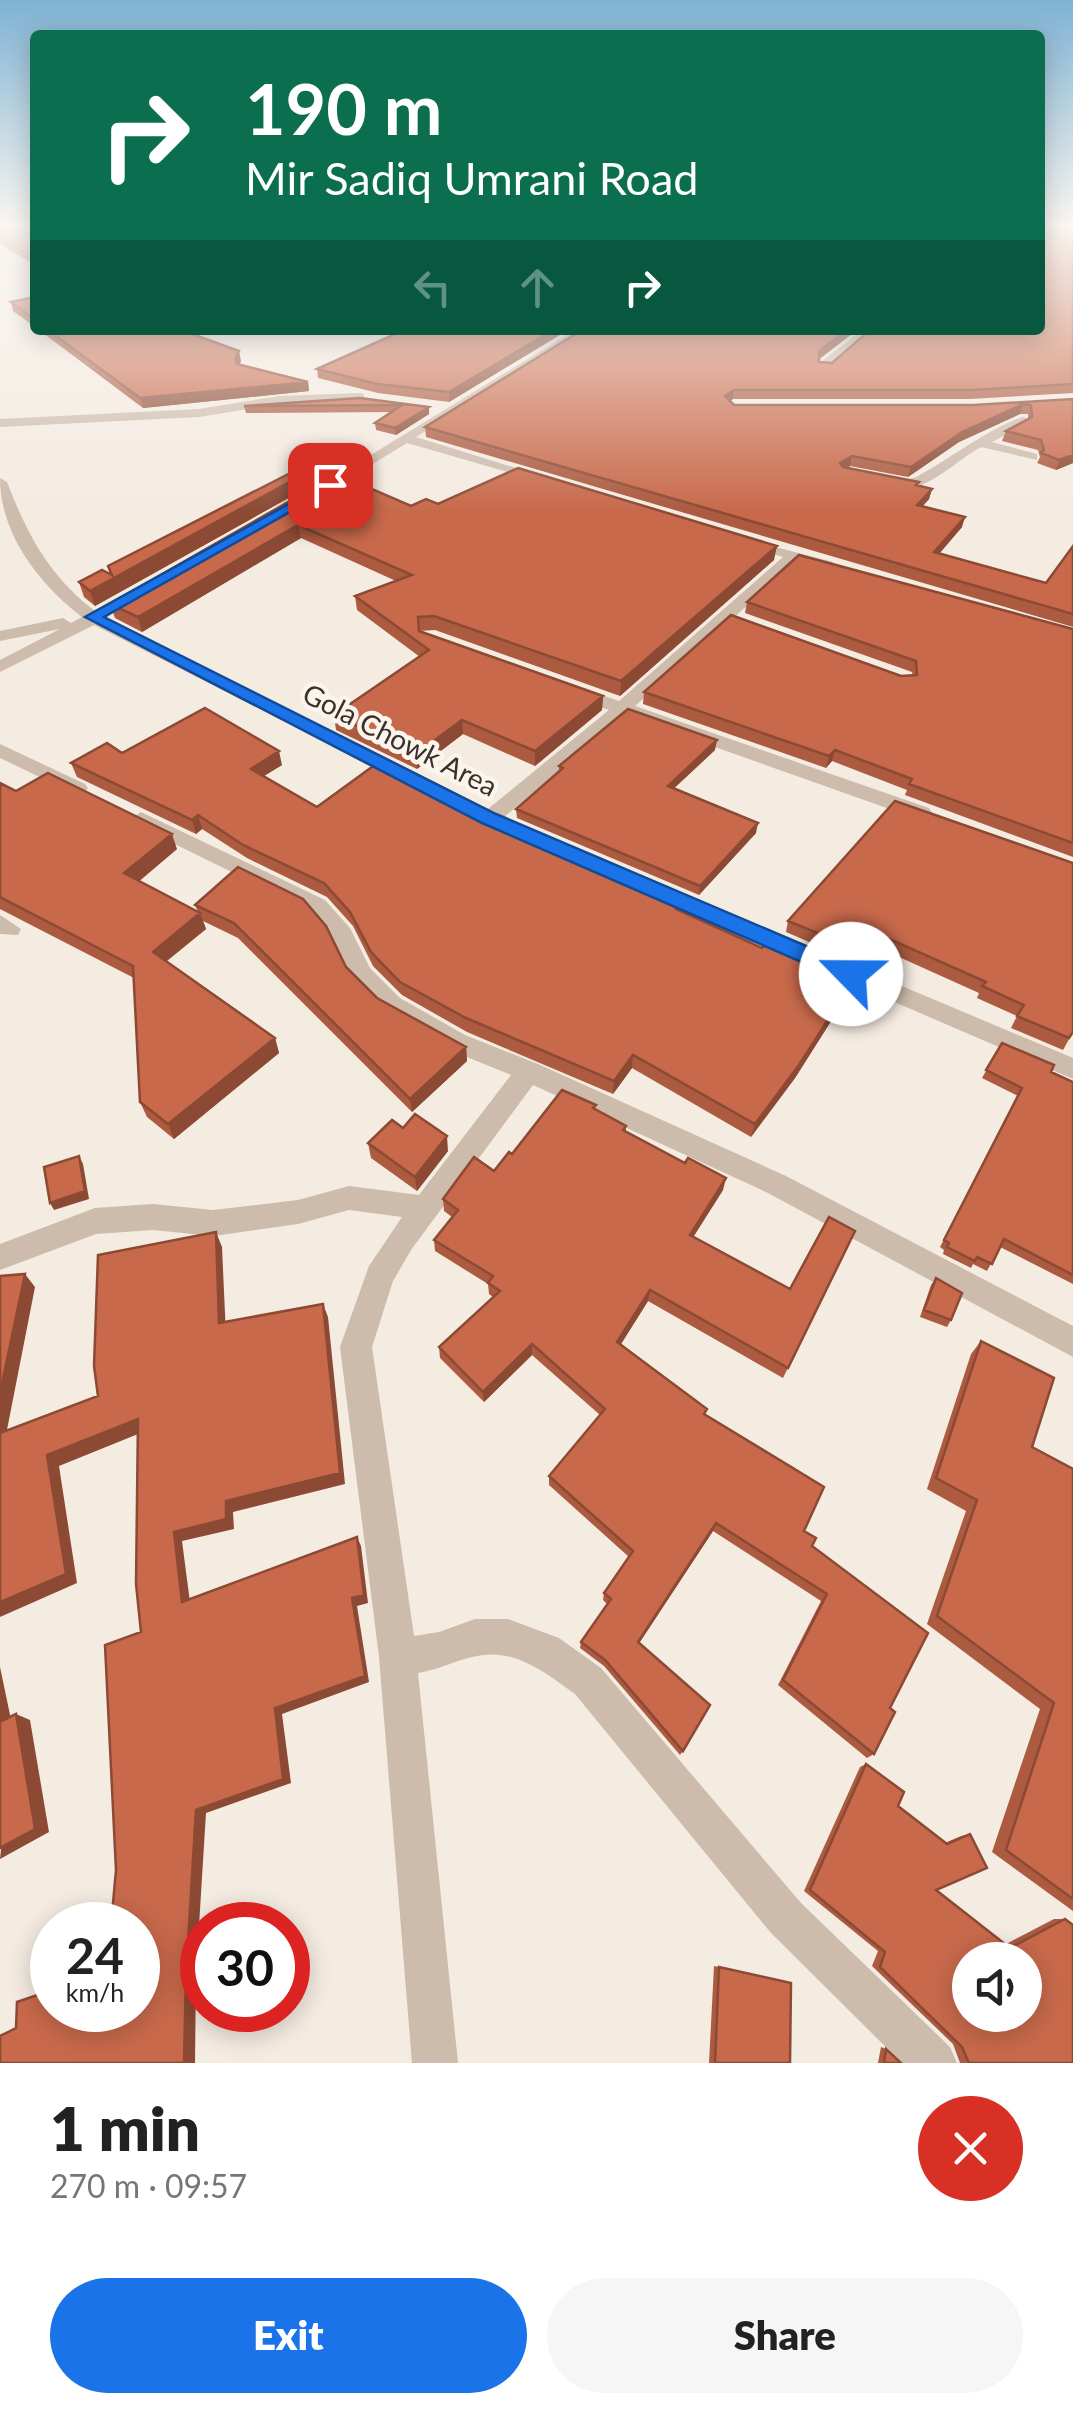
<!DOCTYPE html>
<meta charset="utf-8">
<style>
body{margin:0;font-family:Lato,sans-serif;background:#f6f6f6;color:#222;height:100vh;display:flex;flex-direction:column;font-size:38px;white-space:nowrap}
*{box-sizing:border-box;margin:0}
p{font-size:32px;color:#767676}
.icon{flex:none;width:55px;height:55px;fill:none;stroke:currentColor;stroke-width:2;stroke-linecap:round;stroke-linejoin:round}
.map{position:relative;height:2063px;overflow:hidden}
.side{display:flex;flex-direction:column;background:#fff;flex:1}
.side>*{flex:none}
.hud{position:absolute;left:30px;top:30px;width:1015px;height:305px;border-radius:10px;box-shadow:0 5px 25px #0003;background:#0b6e4f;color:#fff;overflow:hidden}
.buttons{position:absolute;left:952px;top:1942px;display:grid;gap:20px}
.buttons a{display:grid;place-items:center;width:90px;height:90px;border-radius:50%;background:#fff;box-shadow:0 5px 25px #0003;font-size:50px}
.speed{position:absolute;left:30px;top:1902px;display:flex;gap:20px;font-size:50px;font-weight:700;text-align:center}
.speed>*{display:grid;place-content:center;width:130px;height:130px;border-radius:50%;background:#fff;box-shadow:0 5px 25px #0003;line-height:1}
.speed small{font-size:25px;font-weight:400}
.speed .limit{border:15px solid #d22;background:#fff;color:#111}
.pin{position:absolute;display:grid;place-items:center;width:85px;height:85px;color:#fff;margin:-42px;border-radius:20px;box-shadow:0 5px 15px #0006}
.me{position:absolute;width:110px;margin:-55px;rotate:293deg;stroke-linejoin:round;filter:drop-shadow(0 0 8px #0008)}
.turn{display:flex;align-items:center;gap:35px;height:210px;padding:0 50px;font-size:45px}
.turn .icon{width:130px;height:130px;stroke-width:2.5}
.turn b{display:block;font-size:70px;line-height:85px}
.lanes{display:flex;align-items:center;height:95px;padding:0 50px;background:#0003;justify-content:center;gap:50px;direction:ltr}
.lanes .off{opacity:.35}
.round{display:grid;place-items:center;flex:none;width:105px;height:105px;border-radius:52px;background:#f6f6f6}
.summary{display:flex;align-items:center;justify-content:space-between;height:170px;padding:0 50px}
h1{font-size:60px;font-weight:800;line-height:75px}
.primary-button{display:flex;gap:20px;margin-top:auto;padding:20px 50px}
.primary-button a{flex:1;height:115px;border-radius:60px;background:#1a73e8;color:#fff;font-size:40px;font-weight:800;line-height:115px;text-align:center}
.primary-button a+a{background:#f6f6f6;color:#222}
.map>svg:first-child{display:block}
</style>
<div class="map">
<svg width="1073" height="2063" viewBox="0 0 1073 2063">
<rect width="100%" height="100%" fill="#f4ebe1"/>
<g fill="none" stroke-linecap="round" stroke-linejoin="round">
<path fill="#cdbbac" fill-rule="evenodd" d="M575 330H589L416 437 545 477V483L407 443 319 497 307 494Z
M862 330H875L828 369H820V363Z
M360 393 364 394V400L279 404 199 417 0 427V419L199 409 279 396Z
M1022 417 1027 418V424L992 442 1037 454V460L981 447C951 463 917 505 881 482 892 475 906 483 918 476 953 457 984 431 1022 417Z
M0 478 7 482C27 534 49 576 95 611L111 608 113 612 107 618 488 809 609 710 567 695V687H579L619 701 783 557 741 544V538L833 562V568L797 561 635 706 929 808 932 813 922 820 915 818 625 715 504 817 511 824 501 831 94 625 0 672V660L60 629 0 641V631L63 618 71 623 82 617C39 584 0 534 0 478Z
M0 744 85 784 88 788 85 792H71L0 758Z
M141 812 325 900 350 928 370 968 400 998 465 1035 538 1064 786 1176 1073 1326V1357L766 1192 533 1085 411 1250 393 1281 372 1347 414 1636 439 1632 475 1619H508L559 1638 601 1668 801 1903 950 2047 957 2063H902L771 1933 575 1694C544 1672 513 1646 472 1657 454 1661 438 1670 418 1673L458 2063H412L379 1657 340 1347 369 1266 402 1217 349 1210 298 1224 213 1236 153 1230 96 1234 0 1270V1244L95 1208 153 1204 213 1210 298 1200 349 1186 419 1195 511 1075 447 1049 382 1010 352 979 332 938 309 910 134 824 131 819Z
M652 881 1073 1058V1079L644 894 641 889Z
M0 915 21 929 18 935 0 934Z"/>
</g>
<path fill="#ac5a40" d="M0 223H35V265L0 244Z
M1040 223H1073V393L970 399H733L730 401 734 405H973L1073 399V463L1056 470 1037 463 1040 457 1038 450 1002 441 1006 431 1028 419V414H1020L959 442 908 477 850 466 847 468 932 489 929 499 923 506 962 527 939 554 1046 583 1073 546V627L426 437 425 427 857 330 819 359V362L832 363Z
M35 297V327L13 311 11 302Z
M39 330H203L194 335 241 361 239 365 308 382 309 391 143 408Z
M568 330 449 402 378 393 318 378 317 369Z
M360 398 429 407V414L396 435 376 430 375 423 392 412 246 413 244 406Z
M317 467 319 481 95 606 84 597 79 582 110 574 108 566Z
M337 474 411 506 438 504 774 560 620 696 435 630 420 631 603 696 602 710 535 766 463 734 417 769 336 730 334 715 420 657 357 610 355 596 396 581 301 538 142 632 115 618 110 604Z
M747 602 1073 629V857L905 795 907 790 832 761 826 768 643 704 644 692 913 676 912 672 745 613Z
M715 750 674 788 756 833 699 895 517 818 516 809 559 772V766Z
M122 753 282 765 264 776 317 807 682 911 852 988 795 1078 751 1137 632 1068 613 1094 467 1032 402 995 373 966 353 926 327 897 247 858 202 829 196 834 77 777 71 763Z
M0 783 16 791 177 849 139 881 198 912 195 905 346 967 377 998 466 1047 467 1061 412 1112 238 938 203 921 206 929 167 961 275 1038 279 1053 174 1139 147 1117 140 1102 134 978 0 909Z
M1073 863V1032L1063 1050 1011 1028 1017 1016 977 998 979 993 879 948 867 967 786 932 788 921Z
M1002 1043 1051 1072 1073 1082V1284L1000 1247 987 1271 973 1264 971 1268 943 1254 944 1250 940 1247 1018 1096 982 1078Z
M596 1109 626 1126V1132L723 1190 693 1237 790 1289 855 1231 783 1378 648 1301 621 1344 707 1409 705 1414 804 1531 890 1708 874 1754 867 1758 778 1685 821 1601 713 1531 639 1643 683 1751 680 1755 604 1666 580 1648 581 1642 607 1604 603 1600 604 1593 629 1557 549 1485V1476L600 1415 532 1355 484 1402 440 1358 439 1347 493 1297 489 1294 488 1284 435 1251 434 1240 452 1217 444 1211 443 1199 494 1171 512 1154Z
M403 1128 448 1151 417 1191 371 1158 368 1143Z
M936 1278 951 1320 947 1327 920 1317 931 1285Z
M981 1341 1032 1447 1073 1469V1911L992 1852 1040 1709 927 1624 966 1511 927 1489 971 1354Z
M866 1764 898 1806 945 1843 961 1836 970 1834 936 1890 1006 1944 1054 1919H1065L1073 2063H960L953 2044 872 1966 878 1951 804 1891 860 1767Z
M714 1966 791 1983 790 2063H709Z
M881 2047 886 2049 901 2063H878Z"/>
<path fill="#8c4a34" d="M185 330H203L186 340Z
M553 330H568L449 402V392Z
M847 330H857L818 360 819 351Z
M239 351 241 361 237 368 235 359Z
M308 382 309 391 143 408 140 398Z
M734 390 733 399 723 406 725 396Z
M1023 404 1020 414 959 442 908 477 911 467 962 432Z
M429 407V414L396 435 395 428Z
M1073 455V463L1056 470 1059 460Z
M852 456 850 466 838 473 840 463Z
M317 467 319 481 95 606 90 591Z
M932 489 929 499 914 515 917 505Z
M965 517 962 527 931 563 934 552Z
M298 525 301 538 142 632 138 617Z
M777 546 774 560 620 696 621 681Z
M603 696 602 710 535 766V751Z
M462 720 463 734 417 769 416 754Z
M717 740 715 750 667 795 668 786Z
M835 750 832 761 826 768 829 756Z
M279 751 282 765 254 782 251 769Z
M198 815 202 829 196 834 192 820Z
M758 823 756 833 699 895 700 886Z
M172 834 177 849 130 889 124 873Z
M200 913 206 929 159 967 153 952Z
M883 936 879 948 867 967 871 955Z
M857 974 852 988 795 1078 751 1137 755 1124Z
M275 1038 279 1053 174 1139 168 1124Z
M466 1047 467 1061 412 1112 410 1099Z
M633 1055 632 1068 613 1094 614 1081Z
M447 1136 448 1151 417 1191 415 1177Z
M79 1156 83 1164 89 1199 54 1210 50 1203Z
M726 1178 723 1190 687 1247 690 1235Z
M216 1232 222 1247 226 1336 219 1323Z
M25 1274 35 1287 5 1440 0 1436V1393Z
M650 1290 648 1301 616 1352 617 1342Z
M323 1304 328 1317 345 1484 233 1512 234 1529 182 1541 191 1610 182 1602 174 1532 226 1501Z
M532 1344V1355L484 1402 483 1392Z
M138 1419 148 1430 59 1466 77 1583 0 1617V1602L47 1455Z
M716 1523 713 1531 636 1648 638 1642Z
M357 1537 361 1546 368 1603 357 1606 369 1682 282 1714 291 1783 206 1813 196 1974 195 2063H184L186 1975 196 1810 275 1708 352 1598Z
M0 1667 13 1729 0 1724Z
M16 1714 30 1720 49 1832 0 1859Z"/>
<path fill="#c8694b" stroke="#8c4a34" stroke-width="2.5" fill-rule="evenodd" d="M0 223H35V258L0 237Z
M1040 223H1073V384L973 390H734L725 396 734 405H973L1073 399V455L1059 460 1041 453 1044 450 1041 440 1006 431 1032 417 1031 405 1023 404 962 432 911 467 852 456 840 463 843 467 919 482 916 485 932 489 917 505 965 517 934 552 1046 583 1073 546V614L425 427 582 330H847L819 351V362L832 363 870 330H1040ZM1040 228 1052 230 1054 237 1040 240Z
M35 297V320L11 302Z
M48 330H185L184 331 239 351 235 359 237 364 308 382 140 398Z
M404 330H553L449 392 377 384 317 369Z
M360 398 429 407 395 428 375 423 402 405 244 406Z
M308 464 317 467 90 591 79 582 102 570 112 575 108 566Z
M518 468 777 546 621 681 434 616 418 617 419 631 603 696 535 751 462 720 416 754 334 715 429 650 355 596 412 575 298 525 138 617 110 604 337 474 411 506 426 499 438 504Z
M799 555 1073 629V843L909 784 912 779 835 750 829 756 644 692 731 615 901 676 917 675 916 661 747 602Z
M205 708 279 751 251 769 317 807 376 764 480 814 683 900 676 909 762 948 772 938 857 974 799 1065 755 1124 633 1055 614 1081 466 1018 400 982 371 952 350 912 324 883 243 845 198 815 192 820 71 763 107 743 122 753Z
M628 709 717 740 668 786 758 823 700 886 516 809 563 768 559 766Z
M48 773 172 834 124 873 200 913 153 952 275 1038 168 1124 140 1102 133 966 0 897V783L16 791Z
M895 801 1073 863V1032L1069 1038 1017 1016 1024 1005 982 986 986 982 883 936 871 955 788 921Z
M238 867 303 899 326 926 346 967 377 998 466 1047 410 1099 234 923 195 905Z
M1002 1043 1054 1065 1051 1072 1073 1082V1275L1004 1239 992 1264 977 1257 975 1261 947 1247 949 1243 944 1240 1022 1088 986 1070Z
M562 1090 596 1105 593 1108 626 1126 623 1130 685 1163 688 1158 726 1178 690 1235 790 1289 829 1217 855 1231 788 1368 650 1290 617 1342 707 1409 704 1414 824 1487 804 1531 816 1538 812 1546 928 1633 890 1708 895 1712 874 1754 783 1680 827 1594 716 1523 638 1642 710 1705 683 1751 605 1660 581 1642 611 1599 604 1593 633 1551 549 1476 605 1409 532 1344 483 1392 439 1347 500 1291 488 1283 493 1276 434 1240 458 1210 443 1199 474 1157 494 1171 509 1152 512 1154Z
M415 1114 447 1136 415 1177 368 1143 392 1120 403 1128Z
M79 1156 85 1191 50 1203 44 1167Z
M216 1232 219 1323 323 1304 340 1473 226 1501V1519L174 1532 182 1602 357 1537 364 1595 352 1598 365 1676 275 1708 283 1779 196 1810 186 1975 184 2063H0V2036L16 2028 17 2002 52 1990V2010H138V1925H111L116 1870 105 1645 141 1632 136 1584 138 1419 47 1455 66 1574 0 1602V1433L98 1396 94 1366 98 1255Z
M25 1274 0 1393V1276Z
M936 1278 962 1293 951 1320 924 1310Z
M981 1341 1054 1378 1032 1447 1073 1469V1899L1006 1850 1054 1703 937 1616 977 1500 936 1478Z
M16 1714 35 1829 0 1848V1722Z
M866 1764 904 1792 898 1806 947 1844 970 1834 987 1868 936 1890 1010 1948 1065 1919 1073 1925V2063H969L962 2047 880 1967 885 1952 810 1890ZM970 1960H1025V2015H970Z
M719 1967 791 1983 790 2063H715Z
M886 2049 901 2063H884Z"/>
<linearGradient id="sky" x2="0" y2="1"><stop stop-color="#7eb2d2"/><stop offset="0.44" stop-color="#faf6f2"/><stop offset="1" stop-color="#faf6f2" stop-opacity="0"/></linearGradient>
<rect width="1073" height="512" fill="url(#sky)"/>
<path fill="#1a73e8" stroke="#114b97" stroke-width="2.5" d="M330 481 334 482V487L104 617 496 814 858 968 862 974 858 980H843L482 823 85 617Z"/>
<g text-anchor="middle" stroke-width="9" stroke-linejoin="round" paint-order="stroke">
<g font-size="28" fill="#3b302b" stroke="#fbf5ee">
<text transform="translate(400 740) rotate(27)" y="10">Gola Chowk Area</text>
</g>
</g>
</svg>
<div class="buttons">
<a><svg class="icon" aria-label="sound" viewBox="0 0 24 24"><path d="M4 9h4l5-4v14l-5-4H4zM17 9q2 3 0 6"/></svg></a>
</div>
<div class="speed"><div>24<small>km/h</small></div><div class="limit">30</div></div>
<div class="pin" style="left:330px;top:485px;background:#d93025"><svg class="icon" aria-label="arrive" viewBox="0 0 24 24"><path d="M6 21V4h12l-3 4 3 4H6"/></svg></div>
<svg class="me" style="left:851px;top:974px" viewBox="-20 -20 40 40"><circle r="19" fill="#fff"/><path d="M0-13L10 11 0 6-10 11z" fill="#1a73e8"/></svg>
<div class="hud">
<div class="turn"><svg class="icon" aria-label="right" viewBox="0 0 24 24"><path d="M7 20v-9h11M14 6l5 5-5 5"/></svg><div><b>190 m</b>Mir Sadiq Umrani Road</div></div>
<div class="lanes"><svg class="icon off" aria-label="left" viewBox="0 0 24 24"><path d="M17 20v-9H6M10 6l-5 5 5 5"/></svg><svg class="icon off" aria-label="ahead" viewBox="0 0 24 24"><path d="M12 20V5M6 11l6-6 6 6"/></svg><svg class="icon" aria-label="right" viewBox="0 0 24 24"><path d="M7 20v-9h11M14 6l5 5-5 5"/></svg></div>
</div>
</div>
<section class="side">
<div class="summary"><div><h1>1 min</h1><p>270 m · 09:57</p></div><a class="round" style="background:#d93025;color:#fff"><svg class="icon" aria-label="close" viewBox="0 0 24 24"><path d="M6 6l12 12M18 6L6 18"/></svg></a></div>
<div class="primary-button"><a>Exit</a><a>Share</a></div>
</section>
